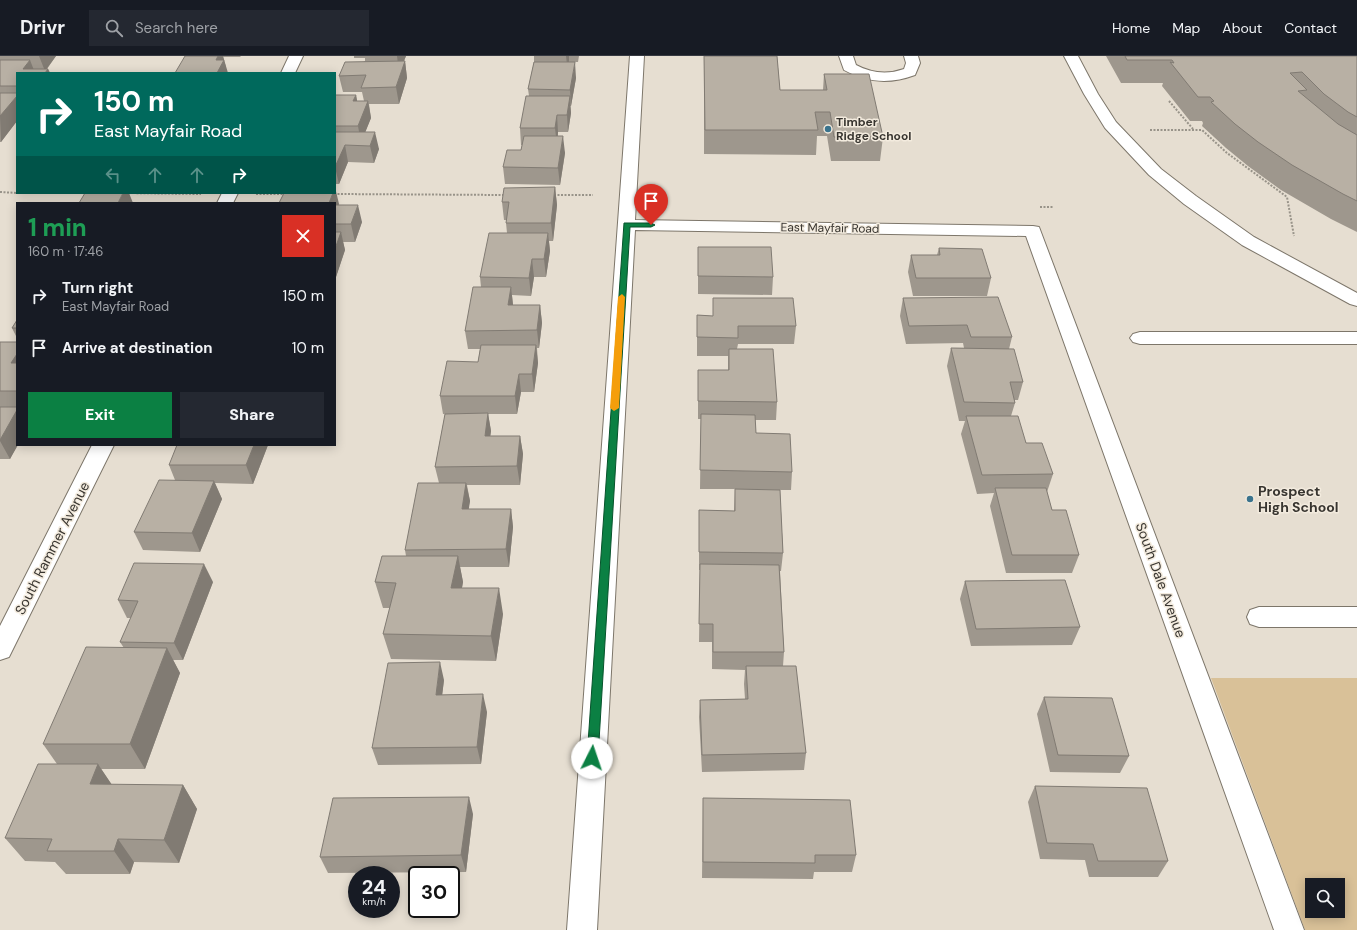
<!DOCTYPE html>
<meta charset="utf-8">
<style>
body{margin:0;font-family:"DM Sans",sans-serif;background:#242831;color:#f1f3f6;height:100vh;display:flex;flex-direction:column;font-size:15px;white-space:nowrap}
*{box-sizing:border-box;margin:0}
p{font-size:13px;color:#9ea1a6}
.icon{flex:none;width:22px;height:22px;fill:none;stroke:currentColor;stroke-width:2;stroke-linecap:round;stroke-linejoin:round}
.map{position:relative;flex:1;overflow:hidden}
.details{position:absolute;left:16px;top:146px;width:320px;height:244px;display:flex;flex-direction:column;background:#171b24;border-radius:0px;box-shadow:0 2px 10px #0003}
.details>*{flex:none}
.top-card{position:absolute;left:16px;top:16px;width:320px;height:122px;border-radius:0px;box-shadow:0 2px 10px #0003;background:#00695c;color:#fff;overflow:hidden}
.tools{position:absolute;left:1305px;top:822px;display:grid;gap:8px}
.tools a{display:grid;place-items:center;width:40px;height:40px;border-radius:0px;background:#171b24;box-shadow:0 2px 10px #0003;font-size:20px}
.speed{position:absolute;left:348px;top:810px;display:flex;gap:8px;font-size:20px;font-weight:700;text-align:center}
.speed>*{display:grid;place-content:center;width:52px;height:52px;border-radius:50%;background:#171b24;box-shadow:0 2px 10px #0003;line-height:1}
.speed small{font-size:10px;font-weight:400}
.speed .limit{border:2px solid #111;border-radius:6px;background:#fff;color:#111}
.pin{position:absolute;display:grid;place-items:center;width:34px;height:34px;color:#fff;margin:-41px -17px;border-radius:50% 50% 50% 0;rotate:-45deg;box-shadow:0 0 4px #0007}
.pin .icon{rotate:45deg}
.me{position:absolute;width:44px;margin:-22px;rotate:4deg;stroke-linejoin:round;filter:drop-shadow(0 0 3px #0008)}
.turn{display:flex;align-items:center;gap:14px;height:84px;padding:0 12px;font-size:18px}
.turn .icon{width:52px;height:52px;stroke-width:2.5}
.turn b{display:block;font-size:28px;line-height:34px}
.lanes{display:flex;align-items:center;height:38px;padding:0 12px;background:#0003;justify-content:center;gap:20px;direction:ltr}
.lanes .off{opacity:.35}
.round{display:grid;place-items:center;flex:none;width:42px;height:42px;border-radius:0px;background:#242831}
.summary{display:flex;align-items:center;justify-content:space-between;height:68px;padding:0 12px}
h1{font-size:24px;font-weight:800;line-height:30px;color:#1e9e55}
.cta{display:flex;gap:8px;margin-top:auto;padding:8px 12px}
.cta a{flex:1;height:46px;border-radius:0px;background:#0b8043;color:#fff;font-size:16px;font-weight:800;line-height:46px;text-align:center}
.cta a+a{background:#242831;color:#f1f3f6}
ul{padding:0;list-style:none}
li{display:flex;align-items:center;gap:12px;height:52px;padding:0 12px}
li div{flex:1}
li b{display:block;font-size:15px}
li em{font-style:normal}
header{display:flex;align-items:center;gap:24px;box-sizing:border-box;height:56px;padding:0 20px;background:#171b24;border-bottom:1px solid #363941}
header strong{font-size:19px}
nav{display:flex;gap:22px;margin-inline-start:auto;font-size:14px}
.search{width:280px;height:36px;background:#242831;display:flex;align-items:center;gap:10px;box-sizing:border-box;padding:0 14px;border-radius:0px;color:#9ea1a6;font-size:15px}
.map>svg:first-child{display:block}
</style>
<header>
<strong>Drivr</strong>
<div class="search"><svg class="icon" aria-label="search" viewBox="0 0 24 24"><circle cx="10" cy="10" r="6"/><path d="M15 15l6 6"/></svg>Search here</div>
<nav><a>Home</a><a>Map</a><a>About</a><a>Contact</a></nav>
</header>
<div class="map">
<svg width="1357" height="874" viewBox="0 0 1357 874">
<rect width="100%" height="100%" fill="#e6ded1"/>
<path fill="#d9c198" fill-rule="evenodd" d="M1211 622H1357V874H1305ZM1312 829H1338V855H1312Z"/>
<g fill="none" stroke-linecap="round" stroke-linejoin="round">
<defs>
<path id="minor" d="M289 0H303L295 17H281Z
M630 0H644L635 164 1033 170 1039 171 1304 874H1274L1026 180 635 174 597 874H567Z
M839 0H853L856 9C871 17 887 19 904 13L906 7 904 0H918L920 7 915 19C891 28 867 27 844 14Z
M1064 0H1078L1098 38 1116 66 1161 113 1196 140 1254 181 1357 237V250L1350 248 1242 189 1184 148 1149 119 1105 72 1084 38Z
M222 137H238L233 147H217Z
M1140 276H1357V288H1140L1133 286 1130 282 1133 278Z
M92 389H114L9 601 0 604V570Z
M1259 551H1357V571H1259L1250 568 1247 561 1250 554Z"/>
</defs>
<use href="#minor" stroke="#7d766a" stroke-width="2"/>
<path stroke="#989389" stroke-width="2" stroke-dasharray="2 1.5" stroke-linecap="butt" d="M1169 45 1193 73
M1150 74H1202L1227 97 1287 141 1294 180
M0 136 17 137
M126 137 201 138
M256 138H285
M334 138 505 139
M554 139H593
M1040 151H1053"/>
<use href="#minor" fill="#fff" fill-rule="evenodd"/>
</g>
<path fill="#9e978d" d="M0 0H56L47 13H48L50 17H17V65L1 86H0Z
M185 0H241L240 1H223L226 11Z
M354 0H406L404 5H405L407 22 399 48H369L371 62 365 76 379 93 374 107 348 106 339 128H335V39H356L357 45H364L362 36H343L339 20 365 5V2H354Z
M534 0H579L578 6H569L576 22 571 50H570L571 57 568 76H558V80L565 97 560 129 505 128 503 111 521 94 522 89H521L520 72 529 40 528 33 534 6Z
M704 0H777L780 34H823L824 18 883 81 880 105H831L827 80H817L816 99 704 98Z
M1106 0H1357V176L1331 163 1281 134 1248 110 1226 92 1202 70 1203 67 1202 65H1190L1162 30 1163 27H1121Z
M555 131 557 149 553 185H549L550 195 546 221H534L531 240 512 239 513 249H540L542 267 539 292H537L538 307 534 336H521L517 358H488L491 375 490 380H520L523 398 520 429H467L470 445 468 453H511L513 471 509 511H460L463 526 462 532 503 558 496 605 391 603 383 578 390 552H383L375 526 406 500 405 494 439 427 435 411 445 358H443L440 340 478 306 480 293H468L465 275 481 231 480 221 507 177 506 167 507 164H504L502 146Z
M335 147 339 149 362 166 355 186H343L345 194 335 224Z
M698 191 773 221 772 239 698 238Z
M939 192 991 222 987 240H913L908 216 911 199H937Z
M713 242 796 270 794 288H738L737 293 777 346 776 364H755L756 377 792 416 791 434H780L783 497 781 515H780L784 596 783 610 806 697 804 714 702 716 699 661 700 644 745 643 744 628 745 614 712 613V586H699L700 514H699V454L734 455 735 433H700L701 363H698V314H728V300H697V259L713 260Z
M903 242 1012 281 1009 293 1023 326 1018 344H1014L1015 347 1011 360 1026 387 1053 418 1047 436 1052 454 1079 499 1072 517H1006L990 450 994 437 977 438 961 378 965 365H959L947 310 951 292H964L963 287 906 288 900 260Z
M17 264V282L12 272Z
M0 286H17V389L10 403H0Z
M268 389 253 428 215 427 222 443 200 496 143 494 134 476 175 424 169 409Z
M965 525 1080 571 1072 589 971 590 960 543Z
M213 526 183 604H173L180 617 145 713H101L112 729H183L197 753 179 807 134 806 130 818H66L55 806 25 805 5 782 57 708 43 688 124 592 120 586 131 562H127L118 544Z
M444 624 442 639 487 656 481 708 378 709 372 692Z
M1044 641 1129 700 1120 717 1050 716 1037 658Z
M1035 730 1168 805 1158 821H1089L1085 804 1040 803 1028 746Z
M703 742 856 799 852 816H814L813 823 702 822Z
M473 758 466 816 328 817 320 801Z"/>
<path fill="#817b73" d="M39 0H56L45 15Z
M218 0H223L228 17H217L216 4Z
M397 0H406L399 16Z
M566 0H569V6L568 17Z
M30 4 35 17 23 13Z
M405 5 407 22 399 48 396 31Z
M575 6 576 22 571 50 570 34Z
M48 13 50 17H45Z
M356 39 359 55 353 45Z
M17 40V65L1 86 0 60Z
M570 40 571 57 568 76 567 59Z
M368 45 371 62 361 87 358 70Z
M557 59 558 76 557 89 555 72Z
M375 76 379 93 374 107 370 90Z
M563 80 565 97 560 129 558 112Z
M345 89 348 106 339 128 335 111Z
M335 131 339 148 335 161V147H329L333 137H335Z
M555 131 557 149 553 185 551 167Z
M123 137H129L133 147H118Z
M358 149 362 166 355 186 351 168Z
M341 176 345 194 335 224V193Z
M548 177 550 195 546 221 544 203Z
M532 203 534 221 531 240 529 222Z
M511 231 513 249H508Z
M540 249 542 267 539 292 537 274Z
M536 289 538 307 534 336 532 318Z
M17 298V318L11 307Z
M519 318 521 336 517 358 515 340Z
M17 354V389H18L10 403 0 385V384Z
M488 357 491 375 488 398 485 380Z
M520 380 523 398 520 429 517 410Z
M254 389H268L253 428 246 409Z
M214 425 222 443 200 496 192 477Z
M466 427 470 445 466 472 462 453Z
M511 453 513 471 509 511 506 493Z
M458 500 463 526 457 558 451 532Z
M204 508 213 526 183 604 174 587Z
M499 532 503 558 496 605 491 580Z
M167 592 180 617 145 713 130 688Z
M440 606 444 624 440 657 436 639Z
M483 638 487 656 481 708 477 691Z
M98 708 114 732 90 728Z
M183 729 197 753 179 807 164 784Z
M469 741 473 758 466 816 461 799Z
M118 783 134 806 130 818 114 795Z"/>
<path fill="#b8b0a4" stroke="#817b73" d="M185 0H218L216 4H224L217 17H175Z
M704 0H777L780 34H827L824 18H869L883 81H834L830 56H815L818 74H705Z
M1125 0H1357V61L1348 56 1324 38 1302 16 1290 17 1307 34 1298 35 1338 68 1357 79V145L1343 138 1292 109 1258 86 1235 68 1211 46 1214 45 1210 41H1198L1170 6 1174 7 1172 4H1127Z
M0 4H30L23 13H48L45 17H17V30H0Z
M405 5 396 31 361 32 366 19 339 20 345 6Z
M534 6H575L570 34 528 33Z
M0 37H17V40L0 60Z
M335 39H356L353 45H368L358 70H335Z
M526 40H570L567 59H557L555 72H520Z
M335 76H375L370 90 345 89 335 111Z
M524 80H563L558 112 503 111 507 94H521Z
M555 131 551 167H506L509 146H502L504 132Z
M85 137H123L118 147H79Z
M284 137H333L329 147H279Z
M335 149H358L351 168H335Z
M335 176H341L335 193Z
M489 177H548L544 203H532L529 222 480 221Z
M698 191H771L773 221 698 220Z
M939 192 982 193 991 222H916L911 199H940Z
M473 231H511L508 249H540L537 274 465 275Z
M998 241 1012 281H971L967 269 909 270 903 242Z
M713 242H793L796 270H738V282L697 281V259L713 260Z
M17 264V272H12Z
M0 286H17V298L11 307H17V335H0Z
M481 289H536L532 318H519L515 340H440L447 305 478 306Z
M951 292 1014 293 1023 326H1010L1015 347 964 346Z
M729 293H773L777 346 698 345V314H729Z
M0 351H17V354L0 384Z
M488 357 485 380H520L517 410 435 411 445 358Z
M701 358 755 359 756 377 790 378 792 416 700 414Z
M966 360H1018L1026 387H1042L1053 418 982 419Z
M177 389H254L246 409H169Z
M159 424 214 425 192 477 134 476Z
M418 427H466L462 453H511L506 493 405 494Z
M995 432H1046L1052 454H1066L1079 499H1012Z
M735 433 780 434 783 497 699 496V454L735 455Z
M382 500H458L451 532H499L491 580 383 578 396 527 375 526Z
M134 507 204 508 174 587 120 586 138 545 118 544Z
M700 508 779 509 784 596H713V568H699Z
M1065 524 1080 571 976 573 965 525Z
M86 591 167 592 130 688H43Z
M440 606 436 639 483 638 477 691 372 692 388 607Z
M746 610H796L806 697 702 699 700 644 748 643Z
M1044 641 1112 642 1129 700 1058 699Z
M38 708H98L90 728 183 729 164 784 118 783 114 795H47L52 783 5 782Z
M1035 730 1147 732 1168 805H1098L1093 788 1047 787Z
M469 741 461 799 320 801 333 742Z
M703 742 850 744 856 799H815V807L703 806Z"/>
<path fill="#0b8043" stroke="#07532c" d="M624 167H651L655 169 651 171H630L598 702 596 705 592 706 589 705 587 702Z"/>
<path fill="#f59e0b" d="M622 238 625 241 619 352 614 355 610 352 618 241Z"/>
<g fill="#3a738d" stroke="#f3ebde" stroke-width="1.5">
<circle cx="828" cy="73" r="4"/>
<circle cx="1250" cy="443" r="4"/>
</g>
<g text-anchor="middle" stroke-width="3" stroke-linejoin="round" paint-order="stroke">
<g font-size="12" font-weight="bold" fill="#383530" stroke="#f3ebde" text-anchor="start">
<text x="836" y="70">Timber<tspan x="836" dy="14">Ridge School</tspan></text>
</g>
<g font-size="12" fill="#383530" stroke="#f3ebde">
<text transform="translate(830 172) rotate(1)" y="4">East Mayfair Road</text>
</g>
<g font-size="14" font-weight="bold" fill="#383530" stroke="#f3ebde" text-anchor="start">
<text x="1258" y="440">Prospect<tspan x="1258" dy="16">High School</tspan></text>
</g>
<g font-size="14" fill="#383530" stroke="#f3ebde">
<text transform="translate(52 492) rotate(-63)" y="5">South Rammer Avenue</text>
<text transform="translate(1161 524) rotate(70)" y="5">South Dale Avenue</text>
</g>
</g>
</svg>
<div class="tools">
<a><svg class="icon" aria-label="search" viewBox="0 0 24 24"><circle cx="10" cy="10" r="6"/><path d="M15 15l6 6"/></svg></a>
</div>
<div class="speed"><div>24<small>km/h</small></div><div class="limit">30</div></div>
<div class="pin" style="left:651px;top:169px;background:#d93025"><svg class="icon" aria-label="arrive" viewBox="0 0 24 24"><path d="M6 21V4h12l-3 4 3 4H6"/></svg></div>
<svg class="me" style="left:592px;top:702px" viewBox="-20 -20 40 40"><circle r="19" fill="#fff"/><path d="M0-13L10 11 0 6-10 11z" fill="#0b8043"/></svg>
<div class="top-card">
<div class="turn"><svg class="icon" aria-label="right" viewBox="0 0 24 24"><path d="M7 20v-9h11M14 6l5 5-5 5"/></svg><div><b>150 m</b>East Mayfair Road</div></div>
<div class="lanes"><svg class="icon off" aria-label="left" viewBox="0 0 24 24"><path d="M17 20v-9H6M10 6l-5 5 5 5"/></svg><svg class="icon off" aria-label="ahead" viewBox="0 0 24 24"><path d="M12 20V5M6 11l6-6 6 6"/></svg><svg class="icon off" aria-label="ahead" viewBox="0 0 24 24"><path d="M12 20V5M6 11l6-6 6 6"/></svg><svg class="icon" aria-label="right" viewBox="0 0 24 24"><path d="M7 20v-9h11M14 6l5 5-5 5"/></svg></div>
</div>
<section class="details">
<div class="summary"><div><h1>1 min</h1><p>160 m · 17:46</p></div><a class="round" style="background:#d93025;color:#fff"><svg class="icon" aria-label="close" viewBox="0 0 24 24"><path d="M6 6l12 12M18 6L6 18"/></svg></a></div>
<ul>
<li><svg class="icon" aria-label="right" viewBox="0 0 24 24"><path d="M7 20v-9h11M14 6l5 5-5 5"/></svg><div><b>Turn right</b><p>East Mayfair Road</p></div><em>150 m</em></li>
<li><svg class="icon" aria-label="arrive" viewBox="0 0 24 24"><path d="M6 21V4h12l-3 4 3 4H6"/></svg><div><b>Arrive at destination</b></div><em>10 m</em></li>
</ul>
<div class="cta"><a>Exit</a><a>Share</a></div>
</section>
</div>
